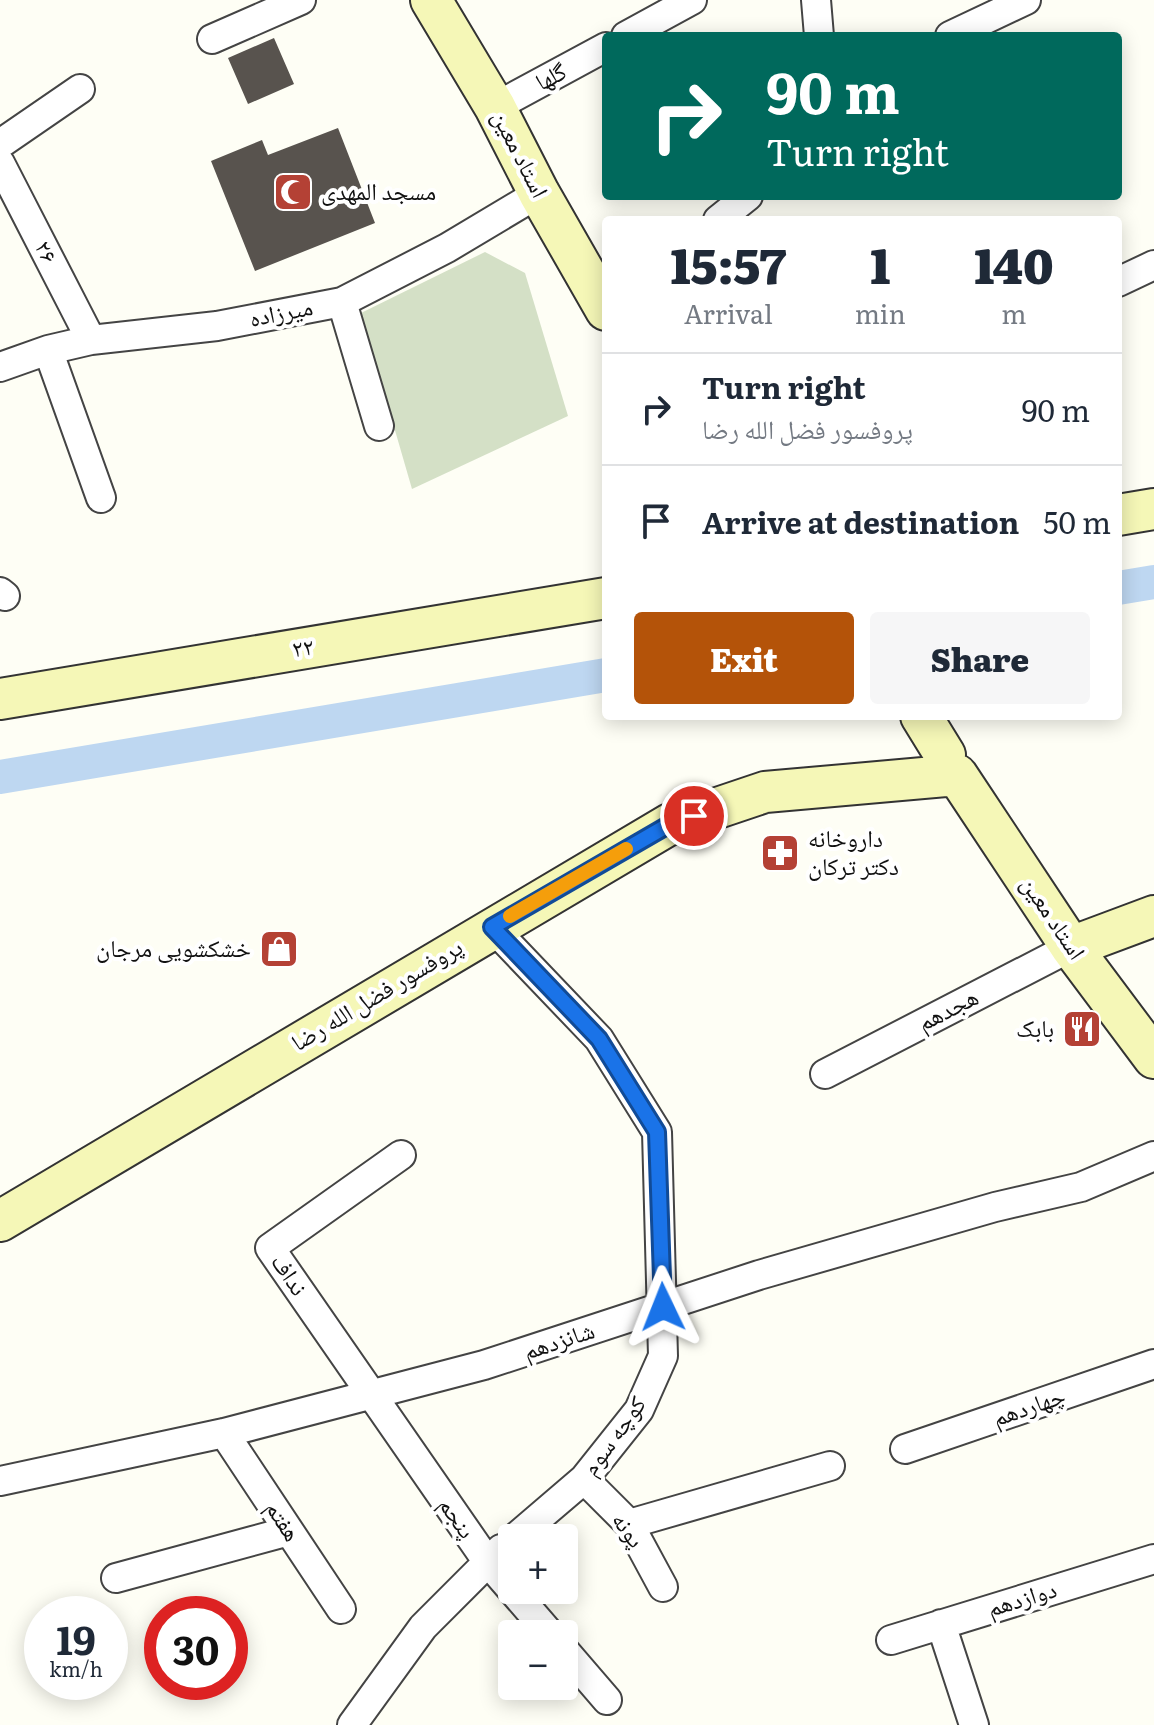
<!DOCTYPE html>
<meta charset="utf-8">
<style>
body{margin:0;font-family:Literata,"Noto Naskh Arabic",serif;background:#f6f6f7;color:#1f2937;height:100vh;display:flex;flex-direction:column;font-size:30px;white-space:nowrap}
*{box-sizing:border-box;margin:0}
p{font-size:26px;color:#747a83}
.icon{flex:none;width:44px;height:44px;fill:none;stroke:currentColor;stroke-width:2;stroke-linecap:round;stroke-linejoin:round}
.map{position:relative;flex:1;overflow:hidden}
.sheet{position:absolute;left:602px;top:216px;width:520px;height:504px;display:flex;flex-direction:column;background:#fff;border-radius:8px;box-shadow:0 4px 20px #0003}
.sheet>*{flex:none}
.top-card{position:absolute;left:602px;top:32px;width:520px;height:168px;border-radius:8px;box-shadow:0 4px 20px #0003;background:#00695c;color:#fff;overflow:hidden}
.fabs{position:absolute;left:498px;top:1524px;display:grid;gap:16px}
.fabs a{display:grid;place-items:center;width:80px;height:80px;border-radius:8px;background:#fff;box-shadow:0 4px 20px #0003;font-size:40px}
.speed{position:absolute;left:24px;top:1596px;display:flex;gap:16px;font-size:40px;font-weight:700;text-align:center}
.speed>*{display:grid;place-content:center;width:104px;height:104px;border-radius:50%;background:#fff;box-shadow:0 4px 20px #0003;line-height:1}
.speed small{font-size:20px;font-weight:400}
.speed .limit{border:12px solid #d22;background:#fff;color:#111}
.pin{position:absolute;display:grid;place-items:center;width:68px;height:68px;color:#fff;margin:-34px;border:4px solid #fff;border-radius:50%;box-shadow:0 2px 8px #0007}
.me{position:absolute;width:88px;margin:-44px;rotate:358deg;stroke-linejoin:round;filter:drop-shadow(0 0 6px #0008)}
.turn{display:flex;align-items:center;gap:28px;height:168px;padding:0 32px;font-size:36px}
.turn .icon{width:104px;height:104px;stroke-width:2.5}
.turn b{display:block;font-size:56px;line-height:68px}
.eta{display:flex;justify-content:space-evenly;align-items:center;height:136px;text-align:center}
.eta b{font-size:48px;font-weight:800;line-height:56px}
.button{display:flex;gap:16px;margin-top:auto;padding:16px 32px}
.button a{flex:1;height:92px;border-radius:8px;background:#b45309;color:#fff;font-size:32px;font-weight:800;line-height:92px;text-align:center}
.button a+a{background:#f6f6f7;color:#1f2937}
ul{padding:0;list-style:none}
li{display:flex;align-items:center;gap:24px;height:112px;padding:0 32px;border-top:2px solid #e0e1e3}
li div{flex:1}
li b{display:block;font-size:30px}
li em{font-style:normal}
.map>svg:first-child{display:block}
</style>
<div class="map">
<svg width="1154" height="1725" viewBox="0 0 1154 1725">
<rect width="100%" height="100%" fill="#fefef5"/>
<path fill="#d4e0c6" d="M485 252 525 273 568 416 412 489 361 313Z"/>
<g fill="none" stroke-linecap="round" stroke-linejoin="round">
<path stroke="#bed7f1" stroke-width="34" d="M1118 588 1154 582
M0 777 606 675"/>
</g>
<path fill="#58534e" d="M274 38 294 84 248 104 228 58Z
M338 128 375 223 255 271 211 161 262 140 268 155Z"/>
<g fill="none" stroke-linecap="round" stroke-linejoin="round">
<defs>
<path id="minor" d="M816 0 819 36
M626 36 692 0
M950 36 1026 0
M212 39 301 0
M495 107 606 47
M0 144 80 89
M0 163 91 340
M718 220 748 196
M1118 282 1154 265
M342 302 379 426
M48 350 101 498
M0 367 48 350 91 340 217 326 342 302 447 248 539 193
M0 592 5 596
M492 927 599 1039 657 1132 663 1356 639 1410 584 1479 515 1538
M825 1074 1071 947
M401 1155 270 1248 487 1561 550 1634
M224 1433 341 1609
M905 1449 1154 1364
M584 1479 629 1524 663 1587
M0 1481 224 1433 484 1365 759 1275 995 1207 1081 1187 1154 1156
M629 1524 830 1466
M116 1578 289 1531
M941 1624 974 1725
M891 1640 1154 1559
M564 1650 607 1700
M352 1725 423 1627 501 1549"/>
<path id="secondary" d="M431 0 495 107 539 193 606 310
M1118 515 1154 509
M0 699 606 598
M921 716 945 755
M1071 947 1154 916
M0 1221 670 824 765 792 957 775 1071 947 1154 1058"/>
</defs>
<use href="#minor" stroke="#444" stroke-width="32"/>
<use href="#secondary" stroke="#333" stroke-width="44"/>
<use href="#minor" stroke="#fff" stroke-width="28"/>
<use href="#secondary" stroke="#f5f7b7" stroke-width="40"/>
</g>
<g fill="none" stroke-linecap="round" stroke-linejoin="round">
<defs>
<path id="route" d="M663 1307 657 1132 599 1039 492 927 670 824 694 816"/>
</defs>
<use href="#route" stroke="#114b97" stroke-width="20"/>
<use href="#route" stroke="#1a73e8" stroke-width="14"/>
<path stroke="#f59e0b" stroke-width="14" d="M510 916 626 849"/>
</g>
<defs>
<symbol id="mosque-square" viewBox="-11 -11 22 22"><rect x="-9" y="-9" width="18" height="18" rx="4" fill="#b44135" stroke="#fff"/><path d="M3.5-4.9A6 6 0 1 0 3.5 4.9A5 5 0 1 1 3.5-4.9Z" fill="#fff"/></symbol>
<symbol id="pharmacy-square" viewBox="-11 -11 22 22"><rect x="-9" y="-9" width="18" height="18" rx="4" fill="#b44135" stroke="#fff"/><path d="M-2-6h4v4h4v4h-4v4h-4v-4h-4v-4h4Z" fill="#fff"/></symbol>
<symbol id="shop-square" viewBox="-11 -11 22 22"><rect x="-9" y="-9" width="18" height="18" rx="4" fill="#b44135" stroke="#fff"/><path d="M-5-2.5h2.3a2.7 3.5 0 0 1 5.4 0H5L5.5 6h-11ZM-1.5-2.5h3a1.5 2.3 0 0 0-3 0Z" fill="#fff"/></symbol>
<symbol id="restaurant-square" viewBox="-11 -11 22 22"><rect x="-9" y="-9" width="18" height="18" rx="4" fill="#b44135" stroke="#fff"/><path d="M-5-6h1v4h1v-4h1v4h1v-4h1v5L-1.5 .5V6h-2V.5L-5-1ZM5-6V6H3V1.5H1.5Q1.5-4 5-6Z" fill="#fff"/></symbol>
</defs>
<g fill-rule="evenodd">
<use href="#mosque-square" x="271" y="170" width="44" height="44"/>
<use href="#pharmacy-square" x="758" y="831" width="44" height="44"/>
<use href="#shop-square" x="257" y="927" width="44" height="44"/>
<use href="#restaurant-square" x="1060" y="1007" width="44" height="44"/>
</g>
<g text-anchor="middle" stroke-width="8" stroke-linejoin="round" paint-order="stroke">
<g font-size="24" fill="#111" stroke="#fff">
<text transform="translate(551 77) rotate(-28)" y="8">گلها</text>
<text transform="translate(520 154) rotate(63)" y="8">استاد معین</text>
<text transform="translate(46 252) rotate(63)" y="8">۲۶</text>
<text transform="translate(281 313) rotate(-11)" y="8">میرزاده</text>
<text transform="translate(303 648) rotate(-9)" y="8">۲۲</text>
<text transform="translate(1053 918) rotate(56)" y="8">استاد معین</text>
<text transform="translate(377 995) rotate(-31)" y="8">پروفسور فضل الله رضا</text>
<text transform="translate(948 1010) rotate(-27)" y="8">هجدهم</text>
<text transform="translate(289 1275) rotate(56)" y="8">نداف</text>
<text transform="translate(559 1341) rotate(-18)" y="8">شانزدهم</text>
<text transform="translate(1029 1407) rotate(-19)" y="8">چهاردهم</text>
<text transform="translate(614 1436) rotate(-54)" y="8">کوچه سوم</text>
<text transform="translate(457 1518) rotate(55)" y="8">پنجم</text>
<text transform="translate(283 1521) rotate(57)" y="8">هفتم</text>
<text transform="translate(628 1530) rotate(54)" y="8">پونه</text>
<text transform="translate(1022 1599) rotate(-17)" y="8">دوازدهم</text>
</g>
<g font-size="24" fill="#111" stroke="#fff" text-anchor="start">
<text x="321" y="200">مسجد المهدی</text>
<text x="808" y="847">داروخانه<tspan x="808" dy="28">دکتر ترکان</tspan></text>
<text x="251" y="957" text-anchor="end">خشکشویی مرجان</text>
<text x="1054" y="1037" text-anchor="end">بابک</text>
</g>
</g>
</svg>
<div class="fabs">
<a>+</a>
<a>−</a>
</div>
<div class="speed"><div>19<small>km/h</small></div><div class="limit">30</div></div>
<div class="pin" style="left:694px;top:816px;background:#d93025"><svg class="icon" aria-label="arrive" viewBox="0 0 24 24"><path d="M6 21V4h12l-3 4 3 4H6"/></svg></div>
<svg class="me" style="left:663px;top:1307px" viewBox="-20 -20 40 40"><path d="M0-17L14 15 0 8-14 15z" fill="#1a73e8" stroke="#fff" stroke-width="4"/></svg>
<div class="top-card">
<div class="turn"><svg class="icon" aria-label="right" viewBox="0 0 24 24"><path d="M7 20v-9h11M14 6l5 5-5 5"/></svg><div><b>90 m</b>Turn right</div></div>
</div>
<section class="sheet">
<div class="eta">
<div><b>15:57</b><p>Arrival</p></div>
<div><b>1</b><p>min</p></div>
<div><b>140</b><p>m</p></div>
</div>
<ul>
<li><svg class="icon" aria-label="right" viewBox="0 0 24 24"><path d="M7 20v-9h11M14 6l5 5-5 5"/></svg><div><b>Turn right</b><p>پروفسور فضل الله رضا</p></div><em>90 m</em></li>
<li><svg class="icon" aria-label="arrive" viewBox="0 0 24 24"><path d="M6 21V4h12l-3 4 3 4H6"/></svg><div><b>Arrive at destination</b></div><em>50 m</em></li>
</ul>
<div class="button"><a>Exit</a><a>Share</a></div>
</section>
</div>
